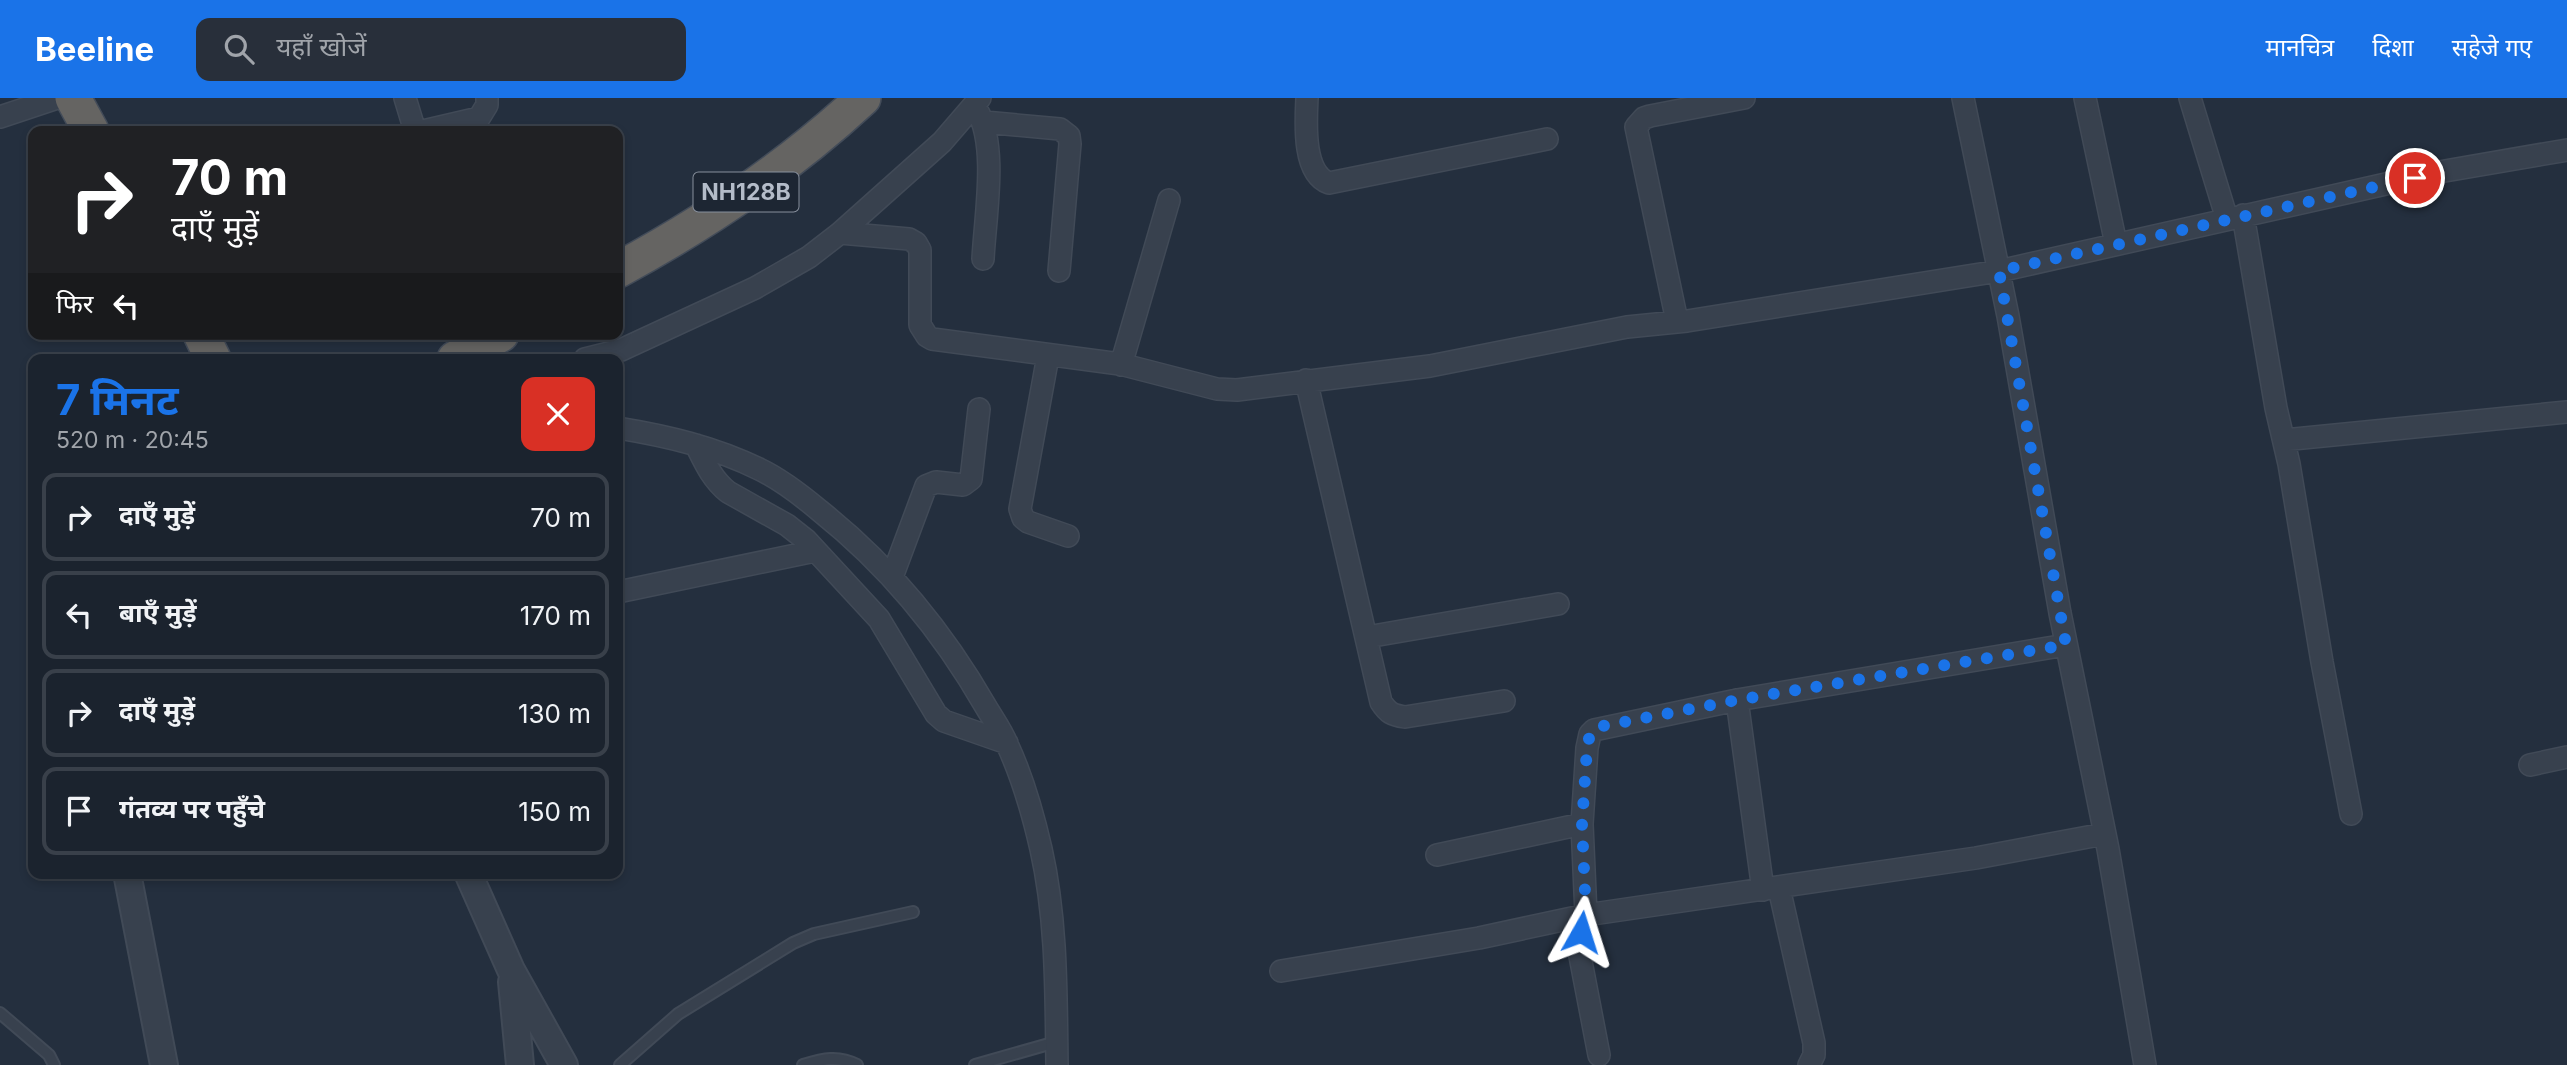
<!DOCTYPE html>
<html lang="hi">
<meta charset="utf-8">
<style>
body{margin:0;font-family:Inter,"Noto Sans Devanagari",sans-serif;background:#282f3a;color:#f1f3f6;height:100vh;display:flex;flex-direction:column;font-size:26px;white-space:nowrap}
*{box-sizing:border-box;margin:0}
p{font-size:23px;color:#a0a4aa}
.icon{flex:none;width:38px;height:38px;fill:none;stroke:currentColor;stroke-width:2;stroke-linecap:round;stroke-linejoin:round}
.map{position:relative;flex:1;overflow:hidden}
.details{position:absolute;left:28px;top:256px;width:595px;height:525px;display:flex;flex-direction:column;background:#1b232e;border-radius:14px;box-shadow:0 4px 10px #0003,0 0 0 2px #39404a}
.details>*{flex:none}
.guide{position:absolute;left:28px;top:28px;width:595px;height:214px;border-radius:14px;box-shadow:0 4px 10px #0003,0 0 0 2px #39404a;background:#202124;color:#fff;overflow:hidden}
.pin{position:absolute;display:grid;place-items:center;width:60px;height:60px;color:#fff;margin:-30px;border:4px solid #fff;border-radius:50%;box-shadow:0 2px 7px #0007}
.me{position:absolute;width:77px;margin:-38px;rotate:6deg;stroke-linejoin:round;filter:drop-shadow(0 0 5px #0008)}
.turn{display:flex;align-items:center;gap:24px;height:147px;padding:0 28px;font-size:32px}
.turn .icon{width:91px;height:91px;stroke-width:2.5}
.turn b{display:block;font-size:49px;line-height:60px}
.then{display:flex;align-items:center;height:66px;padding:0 28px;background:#0003;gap:14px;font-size:26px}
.round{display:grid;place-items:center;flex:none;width:74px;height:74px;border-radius:14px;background:#282f3a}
.head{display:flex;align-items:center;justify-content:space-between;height:119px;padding:0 28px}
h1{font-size:42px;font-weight:700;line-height:52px;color:#1a73e8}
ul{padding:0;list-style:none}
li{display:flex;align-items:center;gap:21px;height:88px;margin:0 14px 10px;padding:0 14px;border:4px solid #39404a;border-radius:14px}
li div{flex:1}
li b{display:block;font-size:26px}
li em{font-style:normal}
header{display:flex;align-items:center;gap:42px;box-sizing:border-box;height:98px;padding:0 35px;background:#1a73e8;color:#fff}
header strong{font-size:33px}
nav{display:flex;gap:38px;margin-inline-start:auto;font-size:24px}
.search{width:490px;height:63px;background:#282f3a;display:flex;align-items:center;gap:18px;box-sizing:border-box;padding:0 24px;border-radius:14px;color:#a0a4aa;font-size:26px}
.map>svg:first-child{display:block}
</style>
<header>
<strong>Beeline</strong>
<div class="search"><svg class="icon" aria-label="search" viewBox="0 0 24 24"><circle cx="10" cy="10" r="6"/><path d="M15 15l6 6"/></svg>यहाँ खोजें</div>
<nav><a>मानचित्र</a><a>दिशा</a><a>सहेजे गए</a></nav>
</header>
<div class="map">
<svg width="2567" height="967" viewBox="0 0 2567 967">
<rect width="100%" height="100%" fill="#242f3e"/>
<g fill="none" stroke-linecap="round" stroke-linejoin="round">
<defs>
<path id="service" d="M0 915 49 957 54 967
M620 967 678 916 793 845 814 836 913 814
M803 967C823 961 838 957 857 967
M975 967 1056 944"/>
<path id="minor" d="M405 0 415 33
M1307 0C1306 23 1302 75 1329 85L1547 41
M1963 0 2008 218 2060 515 2108 751 2145 967
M2085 0 2116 146
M2190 0 2227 121
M977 12C998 48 985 119 983 161
M0 19 57 0
M984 24 1060 31 1069 38 1070 46 1059 173
M423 33 479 20 487 7V0
M2243 117 2276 310 2289 366 2322 564 2351 716
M840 135 909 141 916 145 920 152V227L927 238 932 241 1120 266 1217 291 1237 292 1430 268 1627 229 1687 223 1999 173 2439 74 2567 52
M1677 223 1636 29 1644 20 1650 18 1744 0
M1048 258 1020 411 1023 420 1028 424 1068 438
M585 261 621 252 755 190 809 159 840 135 942 44 980 0
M1121 267 1169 102
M1306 282 1381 604C1388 615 1392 617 1405 619L1504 603
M618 330C667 338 714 349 759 371 782 382 801 397 820 413 888 467 943 534 986 609 993 621 1002 633 1007 646 1022 678 1033 716 1041 751 1057 822 1056 895 1057 967
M2284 342 2567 314
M696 347C705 365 712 381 728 394L787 427 806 442 879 521 936 616 944 623 1007 645
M892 479 926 388 936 384 963 387 971 381 979 311
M618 494 815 453
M1367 539 1558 506
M1737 602 1763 792
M2530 667 2567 659
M1437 757 1582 726
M1779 790 1814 945V957L1809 967
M1281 873 1479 840 1586 817 1976 760 2104 736
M1599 957 1579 853 1586 817 1582 726 1587 650 1590 636 1594 632 1737 602 2066 547"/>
<path id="tertiary" d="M127 775 164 967
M468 775 511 872 564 967
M512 884 520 967"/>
<path id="trunk" d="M73 0 91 33
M618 172C705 125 790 68 863 0
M201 236 213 261
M455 261 501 236"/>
</defs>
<use href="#service" stroke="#414a57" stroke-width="14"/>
<use href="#minor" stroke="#414a57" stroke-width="24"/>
<use href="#tertiary" stroke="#414a57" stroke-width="30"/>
<use href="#trunk" stroke="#434c59" stroke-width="38"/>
<use href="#service" stroke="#38414e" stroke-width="10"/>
<use href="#minor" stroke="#38414e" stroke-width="21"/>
<use href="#tertiary" stroke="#38414e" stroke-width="26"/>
<use href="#trunk" stroke="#656462" stroke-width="35"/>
</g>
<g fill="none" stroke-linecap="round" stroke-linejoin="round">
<path stroke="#1a73e8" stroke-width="12" stroke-dasharray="0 21.6" d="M1581 834 1586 817 1582 726 1587 650 1590 636 1598 629 1737 602 2066 547 1999 173 2415 80"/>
</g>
<g text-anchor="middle" stroke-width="7" stroke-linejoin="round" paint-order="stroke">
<rect fill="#1d2633" stroke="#878f9c" stroke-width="2" x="693.5" y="74.5" width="105" height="39" rx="5"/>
<g font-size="23" font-weight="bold" fill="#b4bcc9">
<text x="746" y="102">NH128B</text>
</g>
</g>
</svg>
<div class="pin" style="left:2415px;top:80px;background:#d93025"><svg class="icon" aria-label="arrive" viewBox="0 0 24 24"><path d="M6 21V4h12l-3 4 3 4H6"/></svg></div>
<svg class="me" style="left:1581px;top:834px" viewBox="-20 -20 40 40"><path d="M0-17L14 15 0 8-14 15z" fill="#1a73e8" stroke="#fff" stroke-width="4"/></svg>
<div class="guide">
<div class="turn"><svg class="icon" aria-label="right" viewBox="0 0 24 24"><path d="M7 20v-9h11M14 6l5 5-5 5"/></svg><div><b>70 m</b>दाएँ मुड़ें</div></div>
<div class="then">फिर<svg class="icon" aria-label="left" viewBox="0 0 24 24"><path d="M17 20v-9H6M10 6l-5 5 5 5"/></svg></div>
</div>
<section class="details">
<div class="head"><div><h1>7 मिनट</h1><p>520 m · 20:45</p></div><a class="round" style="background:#d93025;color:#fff"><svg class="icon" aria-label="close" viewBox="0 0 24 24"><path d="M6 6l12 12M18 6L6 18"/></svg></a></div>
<ul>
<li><svg class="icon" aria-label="right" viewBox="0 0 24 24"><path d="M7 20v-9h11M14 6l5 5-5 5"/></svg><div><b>दाएँ मुड़ें</b></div><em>70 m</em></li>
<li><svg class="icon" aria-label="left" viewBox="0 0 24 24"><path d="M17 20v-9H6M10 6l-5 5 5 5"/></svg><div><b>बाएँ मुड़ें</b></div><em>170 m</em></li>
<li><svg class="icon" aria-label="right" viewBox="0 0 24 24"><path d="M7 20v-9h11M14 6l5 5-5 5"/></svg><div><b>दाएँ मुड़ें</b></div><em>130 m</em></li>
<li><svg class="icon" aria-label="arrive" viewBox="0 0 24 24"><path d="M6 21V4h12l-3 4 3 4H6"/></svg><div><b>गंतव्य पर पहुँचे</b></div><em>150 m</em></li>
</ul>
</section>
</div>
